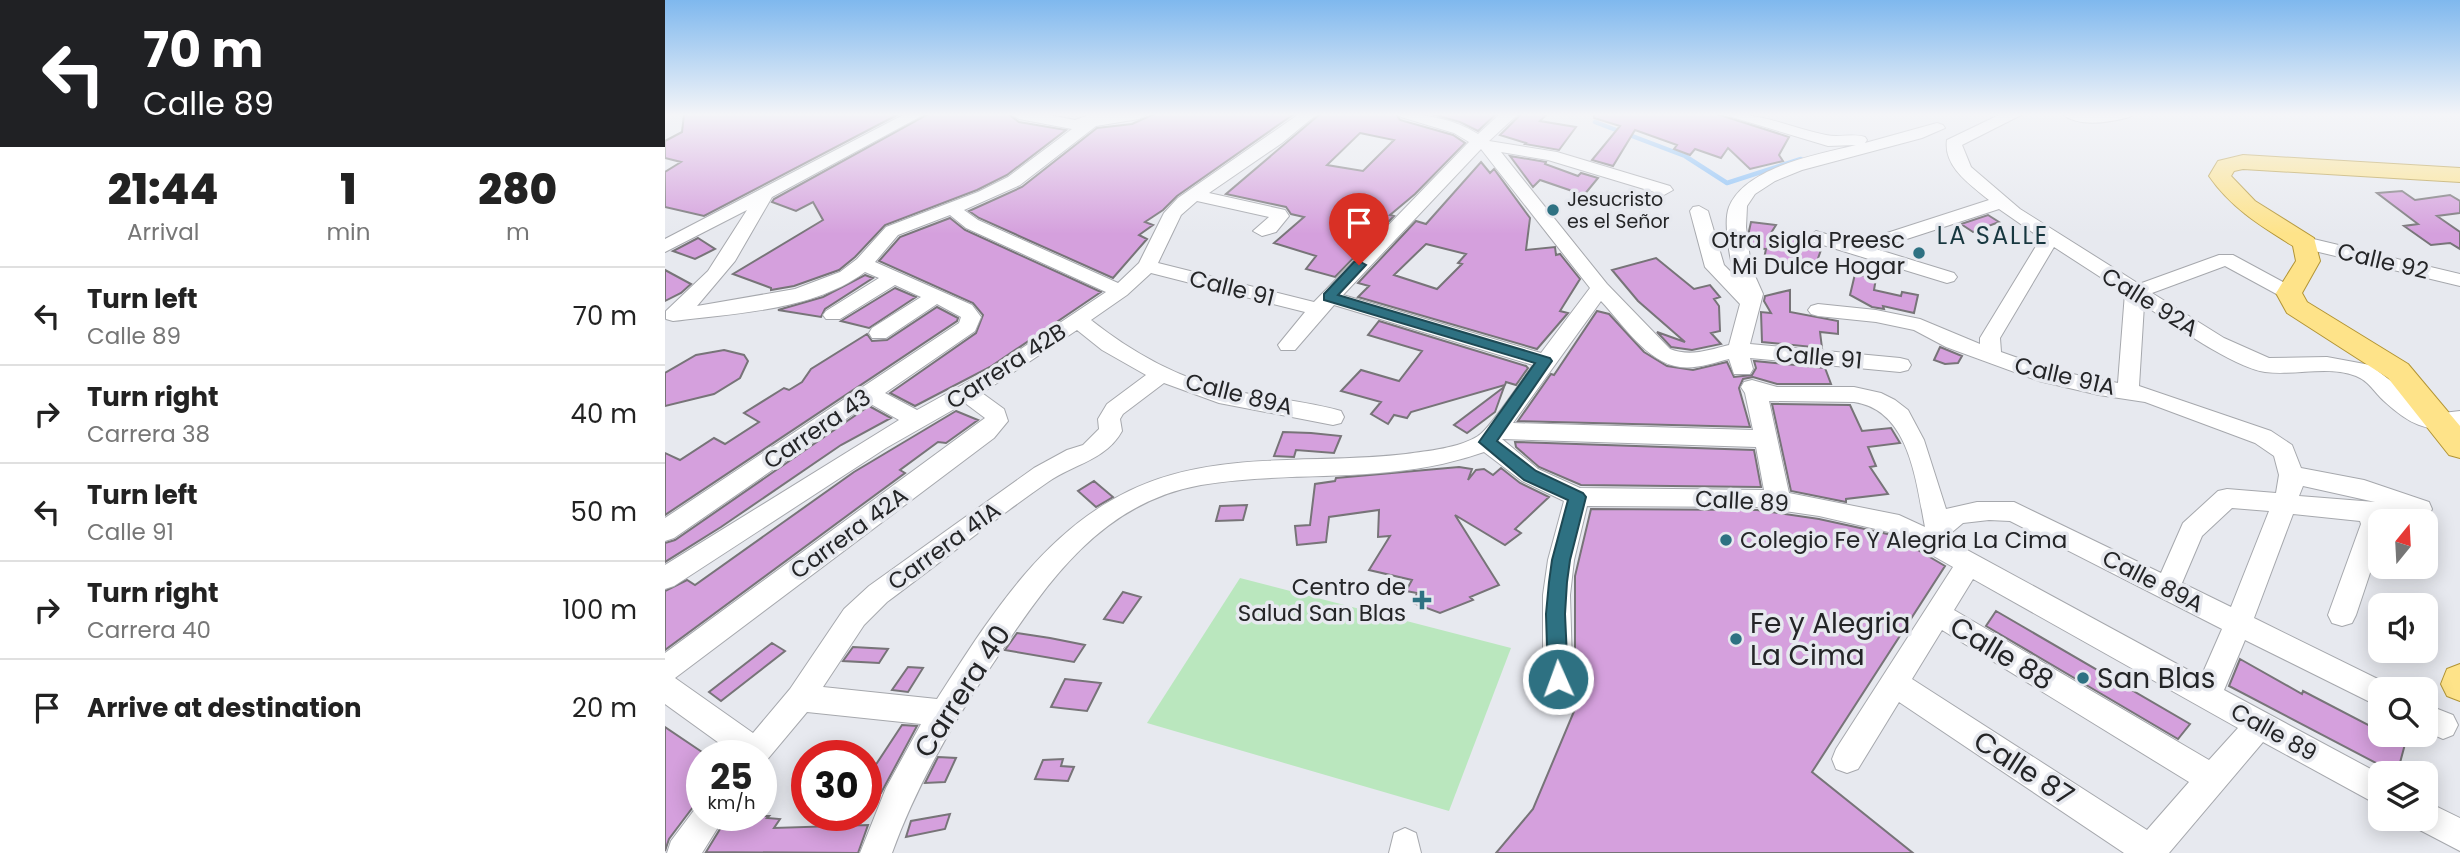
<!DOCTYPE html>
<meta charset="utf-8">
<style>
body{margin:0;font-family:Poppins,sans-serif;background:#f6f6f6;color:#222;height:100vh;display:flex;flex-direction:column;font-size:26px;white-space:nowrap}
*{box-sizing:border-box;margin:0}
p{font-size:23px;color:#767676}
.icon{flex:none;width:38px;height:38px;fill:none;stroke:currentColor;stroke-width:2;stroke-linecap:round;stroke-linejoin:round}
.map{position:relative;flex:1;overflow:hidden}
.details{display:flex;flex-direction:column;background:#fff;width:665px}
.details>*{flex:none}
.guide{background:#202124;color:#fff;overflow:hidden}
.needle{width:46px;rotate:18deg}
.controls{position:absolute;left:1703px;top:509px;display:grid;gap:14px}
.controls a{display:grid;place-items:center;width:70px;height:70px;border-radius:14px;background:#fff;box-shadow:0 4px 18px #0003;font-size:35px}
.speed{position:absolute;left:21px;top:740px;display:flex;gap:14px;font-size:35px;font-weight:700;text-align:center}
.speed>*{display:grid;place-content:center;width:91px;height:91px;border-radius:50%;background:#fff;box-shadow:0 4px 18px #0003;line-height:1}
.speed small{font-size:18px;font-weight:400}
.speed .limit{border:10px solid #d22;background:#fff;color:#111}
.pin{position:absolute;display:grid;place-items:center;width:60px;height:60px;color:#fff;margin:-72px -30px;border-radius:50% 50% 50% 0;rotate:-45deg;box-shadow:0 0 7px #0007}
.pin .icon{rotate:45deg}
.me{position:absolute;width:77px;margin:-38px;rotate:358deg;stroke-linejoin:round;filter:drop-shadow(0 0 5px #0008)}
.turn{display:flex;align-items:center;gap:24px;height:147px;padding:0 28px;font-size:32px}
.turn .icon{width:91px;height:91px;stroke-width:2.5}
.turn b{display:block;font-size:49px;line-height:60px}
.eta{display:flex;justify-content:space-evenly;align-items:center;height:119px;text-align:center}
.eta b{font-size:42px;font-weight:800;line-height:49px}
ul{padding:0;list-style:none}
li{display:flex;align-items:center;gap:21px;height:98px;padding:0 28px;border-top:2px solid #e0e0e0}
li div{flex:1}
li b{display:block;font-size:26px}
li em{font-style:normal}
main{display:flex;flex:1;min-height:0}
.map>svg:first-child{display:block}
</style>
<main>
<section class="details">
<div class="guide">
<div class="turn"><svg class="icon" aria-label="left" viewBox="0 0 24 24"><path d="M17 20v-9H6M10 6l-5 5 5 5"/></svg><div><b>70 m</b>Calle 89</div></div>
</div>
<div class="eta">
<div><b>21:44</b><p>Arrival</p></div>
<div><b>1</b><p>min</p></div>
<div><b>280</b><p>m</p></div>
</div>
<ul>
<li><svg class="icon" aria-label="left" viewBox="0 0 24 24"><path d="M17 20v-9H6M10 6l-5 5 5 5"/></svg><div><b>Turn left</b><p>Calle 89</p></div><em>70 m</em></li>
<li><svg class="icon" aria-label="right" viewBox="0 0 24 24"><path d="M7 20v-9h11M14 6l5 5-5 5"/></svg><div><b>Turn right</b><p>Carrera 38</p></div><em>40 m</em></li>
<li><svg class="icon" aria-label="left" viewBox="0 0 24 24"><path d="M17 20v-9H6M10 6l-5 5 5 5"/></svg><div><b>Turn left</b><p>Calle 91</p></div><em>50 m</em></li>
<li><svg class="icon" aria-label="right" viewBox="0 0 24 24"><path d="M7 20v-9h11M14 6l5 5-5 5"/></svg><div><b>Turn right</b><p>Carrera 40</p></div><em>100 m</em></li>
<li><svg class="icon" aria-label="arrive" viewBox="0 0 24 24"><path d="M6 21V4h12l-3 4 3 4H6"/></svg><div><b>Arrive at destination</b></div><em>20 m</em></li>
</ul>
</section>
<div class="map">
<svg width="1795" height="853" viewBox="0 0 1795 853">
<rect width="100%" height="100%" fill="#e7e9ef"/>
<path fill="#bae7be" d="M575 578 846 648 784 811 482 723Z"/>
<g fill="none" stroke-linecap="round" stroke-linejoin="round">
<path stroke="#83bdf7" stroke-width="4.5" d="M930 122 1020 156 1062 183 1136 159"/>
</g>
<path fill="#d5a0dd" stroke="#777478" stroke-width="2" fill-rule="evenodd" d="M19 114H234L39 216 0 207V172L16 162 0 158V141L17 132Z
M263 114H343L354 122 401 130 342 175 312 190 220 225 190 257 174 270 129 286 106 290V288L68 274 158 220 148 202 131 211 107 202 109 199Z
M489 114H629L512 196 498 210 480 222 488 225 474 235 482 239 448 278 314 218 304 211 357 187 432 128 467 124Z
M655 114H731L735 120 788 135 800 143 750 194 725 215 729 216 670 277 641 269 651 256 609 243 639 217 626 214 621 207 561 194ZM695 133 729 140 698 171 662 165Z
M767 114H831L813 131 795 122Z
M856 114H882L875 121 911 127 894 150 860 144 861 143 835 135Z
M929 114H1052L1124 137 1114 155 1118 161 1085 169 1063 148 1056 158 1030 149 1025 155 1009 149 1012 145 970 130 948 166 927 160 955 126 929 118Z
M845 156 881 162 880 164 913 176 916 173 933 178 919 195 875 180 868 187Z
M816 162 825 173 829 169 865 218 861 250 890 247 891 255 895 254 915 279 895 311 903 313 872 349 693 297 704 286 693 283 751 221 761 224ZM761 244 801 254 793 263 797 264 772 289 729 275Z
M1737 191 1750 200 1785 195 1795 201V213L1772 216 1795 232V249L1785 243 1766 245 1739 226 1753 224 1712 193Z
M1323 215 1334 222 1308 232 1296 224Z
M285 218 300 230 436 292 325 367 250 406 225 393 311 333 318 315 308 303 214 261 235 237Z
M1086 222 1111 225 1106 233 1138 238 1137 240 1157 247 1150 267 1099 259 1101 249 1086 247 1084 231Z
M33 238 50 249 30 259 8 251Z
M991 258 1029 289 1045 285 1055 297 1049 299 1054 306 1055 331 1046 333 1056 344 1027 350 1006 347 992 332 1020 342 973 301 947 270Z
M0 270 26 284 16 293 0 301Z
M1190 274 1211 278 1209 290 1236 296 1237 292 1253 295 1249 313 1218 306 1219 309 1207 307 1185 295Z
M200 275 208 278 160 309 156 317 113 310 158 297Z
M230 288 251 297 204 328 176 321Z
M1125 290V312L1173 321V334L1155 332 1157 348 1097 342 1096 312 1106 313 1099 301 1100 296Z
M272 307 293 318 292 321 0 515V453L15 460 49 438 60 444 94 422 79 413 119 388 124 390 137 382 146 369 202 334 207 341 222 340Z
M932 311 944 314 979 352 1002 366 1028 370 1062 362 1069 377 1087 375 1091 368 1089 361 1160 368 1166 384H1112L1088 377 1078 379 1074 388 1085 427 853 421 886 374 889 375Z
M714 321 861 366 863 368 851 385 841 382 840 385 746 412 742 418 729 415 723 424 706 414 716 402 676 391 696 370 734 381 757 351 703 335Z
M1275 347 1297 356 1293 363 1280 364 1269 360Z
M59 350 79 355 83 361 75 378 49 394 0 406V373L31 355Z
M839 387 830 412 802 433 789 425Z
M1107 404 1185 405 1197 431 1226 428 1235 443 1203 447 1211 466 1205 467 1223 494 1181 499V502L1126 491Z
M204 406 226 418 176 445 56 527 0 562V543L10 540Z
M291 411 313 420 281 443 273 442 235 470 240 473 0 650V591L22 580 30 585 189 472Z
M618 432 646 433 676 436 669 453 631 450 629 457 609 456Z
M850 442 1089 450 1096 487 916 485 874 467 851 447Z
M794 467 807 469 803 480 811 470 819 469 828 475 836 468 855 483 884 497 850 529 856 533 840 545 790 515 834 585 805 597 808 600 775 613 748 603 752 593 741 591 747 580 704 570 725 536 713 537 714 510 664 517 661 542 632 545 630 526 645 525 650 484 670 481 671 478Z
M429 481 448 497 431 507 413 491Z
M582 505 578 520 551 521 555 506Z
M926 509 1092 510 1154 519 1227 535 1280 566 1147 772 1248 853H831L868 809 910 709V576Z
M458 592 476 597 458 623 439 619Z
M1331 611 1525 724 1513 739 1321 626Z
M352 633 385 638 420 645 409 662 340 650Z
M107 643 120 651 56 701 44 692Z
M188 647 223 649 214 663 178 661Z
M1575 659 1637 694 1638 691 1715 731V735H1722L1740 744 1732 774 1564 686Z
M243 667 258 668 243 692 227 690Z
M400 679 436 683 422 711 386 707Z
M237 725 252 726 216 793H201V769H208Z
M0 727 37 752V801L31 803 4 839 0 851Z
M273 757 291 758 280 782 260 783Z
M398 759 396 766 409 767 403 781 370 779 378 760Z
M285 814 280 829 241 837 246 821Z
M63 816H104L102 818 115 819 109 828 203 825 193 853 41 852Z"/>
<g fill="none" stroke-linecap="round" stroke-linejoin="round">
<defs>
<path id="minor" d="M240 114H260L107 197 70 261 32 306 130 289 175 272 192 259 221 227 313 192 343 177 407 129 354 119 346 114H379L410 120 427 114H482L474 119 431 126 355 185 299 210 313 220 453 283 474 263 499 213 513 198 634 114H652L617 143 544 193 620 210 624 216 611 232 597 236 588 231 604 217 532 201 516 215 493 263 649 302 804 142 789 133 736 117 733 114C761 114 789 119 813 134L835 114H853L824 141 892 152 1005 186 1008 190 999 195 883 160 836 152 942 284 1005 349C1025 357 1044 350 1064 345L1075 304 1040 267 1025 211 1028 207 1034 206 1043 211 1059 265 1070 276C1065 261 1058 222 1064 207 1080 167 1154 154 1191 145L1163 146 1067 117 1064 114C1100 114 1127 128 1161 135 1174 138 1187 133 1200 137L1202 140 1200 143 1272 123 1278 125 1280 128 1257 138 1137 170 1110 181 1090 194 1082 206 1081 227 1086 267 1098 294 1085 344 1235 358 1243 360 1246 365 1243 370 1235 372 1085 358 1088 369 1085 374H1069L1064 359C1048 363 1032 369 1015 367 982 363 957 323 936 301L848 423 1088 430 1080 393 1076 387 1079 382 1087 380 1112 387H1189L1216 393 1230 400 1243 410 1259 440 1281 509 1312 502H1349L1496 573 1518 523 1553 491 1562 489 1611 493 1614 475 1609 456 1590 443 1480 402 1434 395 1374 381 1281 347 1249 330 1211 322 1153 316 1146 314 1143 310 1146 306 1153 304 1211 310 1255 319 1315 344V338L1376 238 1334 209 1211 249 1289 273 1292 277 1289 281 1282 283 1145 241 1142 237 1151 231 1191 243 1324 200C1306 185 1278 167 1282 140L1336 114H1358L1297 145 1306 167 1355 209 1474 284 1554 255H1568L1631 289 1634 293 1631 297H1617L1560 266 1487 293 1559 338 1604 358 1662 357 1705 365 1769 414 1795 411V427C1762 434 1743 423 1719 401 1709 392 1704 381 1691 376 1662 365 1630 376 1600 372 1567 367 1508 324 1479 305L1474 386 1606 431 1627 445 1636 468 1699 480 1764 502 1767 509 1764 516 1715 522V543L1691 615 1687 623 1677 626 1667 623 1663 615 1696 524 1695 521 1628 514 1589 618 1725 685 1727 690H1715V707L1580 640 1559 690 1715 774V806L1598 742 1504 853H1459L1234 702 1193 769 1182 773 1171 769 1167 759 1171 749 1288 567 1228 533 1154 516 1092 507 922 506 909 560 905 595 908 701 903 710 893 714 883 710 878 701V595L883 560 899 501 857 481 819 452C723 486 633 469 536 485 435 503 382 583 329 662 288 722 252 784 227 853H195L221 788 256 724 142 712 96 767V756H72L0 704V653L320 418 300 403 221 448 9 586 0 589V565L234 420 204 403 9 538 0 541V518L294 323 296 317 272 304 221 338H207L204 333 207 328 256 297 230 285 175 319H161L158 315 161 311 214 278 200 272C148 311 70 313 8 321L1 319V311L43 271 82 210 0 252V239ZM816 149 925 288 876 353 678 295ZM285 215 301 228 441 292 326 369 252 410 220 393 310 331 316 317 307 305 210 262 233 235ZM1389 247 1460 293 1453 383 1387 370 1336 352 1335 338ZM486 273 640 312 613 345 616 350H630L669 305 868 365C858 378 824 430 813 436 794 448 763 451 741 454 650 465 549 449 464 491 376 533 323 620 272 699L158 687 199 625 222 602C276 562 328 520 383 482 409 464 441 460 457 431L455 419 458 414 499 383 554 403 668 425 676 423 679 417 676 411C638 400 598 398 560 389 511 377 465 351 426 320L462 295ZM412 330 437 350 481 375 442 404 433 419 434 429 418 445 402 450 369 468 204 586 179 609 125 689 88 733 10 678 329 438 343 421 339 409 317 393ZM1104 401 1189 402C1245 410 1251 482 1260 527L1234 515 1124 493ZM837 439 1091 447 1099 490 915 488 873 469ZM1638 486 1710 502 1634 496ZM1567 508 1604 511 1566 607 1517 583 1537 536ZM1324 520 1345 521 1557 629 1536 677 1280 538 1298 523ZM1308 579 1573 728 1544 760 1289 610ZM1277 630 1524 782 1482 830 1247 679Z
M1397 114H1468L1465 117C1446 122 1414 128 1397 114Z
M1640 237 1795 274V286L1633 247 1631 243Z
M1760 704 1788 715 1793 725 1788 735 1778 739 1760 731Z
M1760 801 1795 818V851L1749 827 1745 819H1760Z
M37 803V816H60L37 853H2L6 841 33 805Z
M740 828 751 833 756 853H724L729 833Z"/>
<path id="major" d="M1578 155 1795 168V182L1578 169 1569 171 1566 176 1590 201 1649 238 1655 261 1637 293 1642 302 1743 364 1795 426V458L1784 455 1723 378 1622 313 1611 293 1631 261 1628 246C1596 226 1566 208 1544 176L1553 161Z
M1795 664V701L1782 696 1776 684 1782 669Z"/>
</defs>
<use href="#minor" stroke="#a6a8ad" stroke-width="2"/>
<use href="#major" stroke="#b29434" stroke-width="2"/>
<use href="#minor" fill="#fff" fill-rule="evenodd"/>
<use href="#major" fill="#fee389" fill-rule="evenodd"/>
</g>
<linearGradient id="sky" x2="0" y2="1"><stop stop-color="#7fb8ee"/><stop offset="0.49" stop-color="#f4f5f8"/><stop offset="1" stop-color="#f4f5f8" stop-opacity="0"/></linearGradient>
<rect width="1795" height="234" fill="url(#sky)"/>
<path fill="#2e7182" stroke="#1e4954" stroke-width="2" d="M694 261 701 265 673 295 885 358 887 361 832 441 871 471 918 493 921 497 905 560 902 582 900 614 903 679 900 685 893 688 886 685 883 679 881 614 884 582 887 560 903 500 859 480 814 442 870 363 659 300V294L689 262Z"/>
<g fill="#2e7182" stroke="#e7e9ef" stroke-width="2.5">
<circle cx="888" cy="210" r="7"/>
<circle cx="1254" cy="253" r="7"/>
<circle cx="1061" cy="540" r="7"/>
<path d="M753.5 589.5h7v7h7v7h-7v7h-7v-7h-7v-7h7z"/>
<circle cx="1071" cy="639" r="7"/>
<circle cx="1418" cy="678" r="7"/>
</g>
<g text-anchor="middle" stroke-width="7" stroke-linejoin="round" paint-order="stroke">
<g font-size="19" fill="#242527" stroke="#e7e9ef" text-anchor="start">
<text x="902" y="206">Jesucristo<tspan x="902" dy="22">es el Señor</tspan></text>
</g>
<g font-size="23" fill="#242527" stroke="#e7e9ef" text-anchor="end">
<text x="1240" y="248">Otra sigla Preesc<tspan x="1240" dy="26">Mi Dulce Hogar</tspan></text>
<text x="1075" y="548" text-anchor="start">Colegio Fe Y Alegria La Cima</text>
<text x="741" y="595">Centro de<tspan x="741" dy="26">Salud San Blas</tspan></text>
</g>
<g font-size="23" fill="#242527" stroke="#e7e9ef">
<text transform="translate(1718 261) rotate(13)" y="8">Calle 92</text>
<text transform="translate(567 288) rotate(14)" y="8">Calle 91</text>
<text transform="translate(1485 302) rotate(32)" y="8">Calle 92A</text>
<text transform="translate(1154 357) rotate(5)" y="8">Calle 91</text>
<text transform="translate(341 366) rotate(-33)" y="8">Carrera 42B</text>
<text transform="translate(1400 376) rotate(13)" y="8">Calle 91A</text>
<text transform="translate(574 394) rotate(14)" y="8">Calle 89A</text>
<text transform="translate(152 429) rotate(-34)" y="8">Carrera 43</text>
<text transform="translate(1077 501) rotate(3)" y="8">Calle 89</text>
<text transform="translate(184 533) rotate(-36)" y="8">Carrera 42A</text>
<text transform="translate(279 546) rotate(-36)" y="8">Carrera 41A</text>
<text transform="translate(1488 581) rotate(27)" y="8">Calle 89A</text>
<text transform="translate(1609 732) rotate(29)" y="8">Calle 89</text>
</g>
<g font-size="24" letter-spacing="2" fill="#183840" stroke="#e7e9ef">
<text x="1328" y="244">LA SALLE</text>
</g>
<g font-size="28" fill="#242527" stroke="#e7e9ef" text-anchor="start">
<text x="1085" y="633">Fe y Alegria<tspan x="1085" dy="32">La Cima</tspan></text>
<text x="1432" y="688">San Blas</text>
</g>
<g font-size="28" fill="#242527" stroke="#e7e9ef">
<text transform="translate(1337 653) rotate(31)" y="10">Calle 88</text>
<text transform="translate(297 691) rotate(-57)" y="10">Carrera 40</text>
<text transform="translate(1359 768) rotate(33)" y="10">Calle 87</text>
</g>
</g>
</svg>
<div class="controls">
<a><svg class="needle" viewBox="-14 -14 28 28"><path d="M0-13l5 13h-10z" fill="#e53935"/><path d="M0 13l5-13h-10z" fill="#767676"/></svg></a>
<a><svg class="icon" aria-label="sound" viewBox="0 0 24 24"><path d="M4 9h4l5-4v14l-5-4H4zM17 9q2 3 0 6"/></svg></a>
<a><svg class="icon" aria-label="search" viewBox="0 0 24 24"><circle cx="10" cy="10" r="6"/><path d="M15 15l6 6"/></svg></a>
<a><svg class="icon" aria-label="layers" viewBox="0 0 24 24"><path d="M12 4l9 5-9 5-9-5zM3 14l9 5 9-5"/></svg></a>
</div>
<div class="speed"><div>25<small>km/h</small></div><div class="limit">30</div></div>
<div class="pin" style="left:694px;top:265px;background:#d93025"><svg class="icon" aria-label="arrive" viewBox="0 0 24 24"><path d="M6 21V4h12l-3 4 3 4H6"/></svg></div>
<svg class="me" style="left:893px;top:679px" viewBox="-20 -20 40 40"><circle r="17" fill="#2e7182" stroke="#fff" stroke-width="3"/><path d="M0-11L8 9 0 5-8 9z" fill="#fff"/></svg>
</div>
</main>
